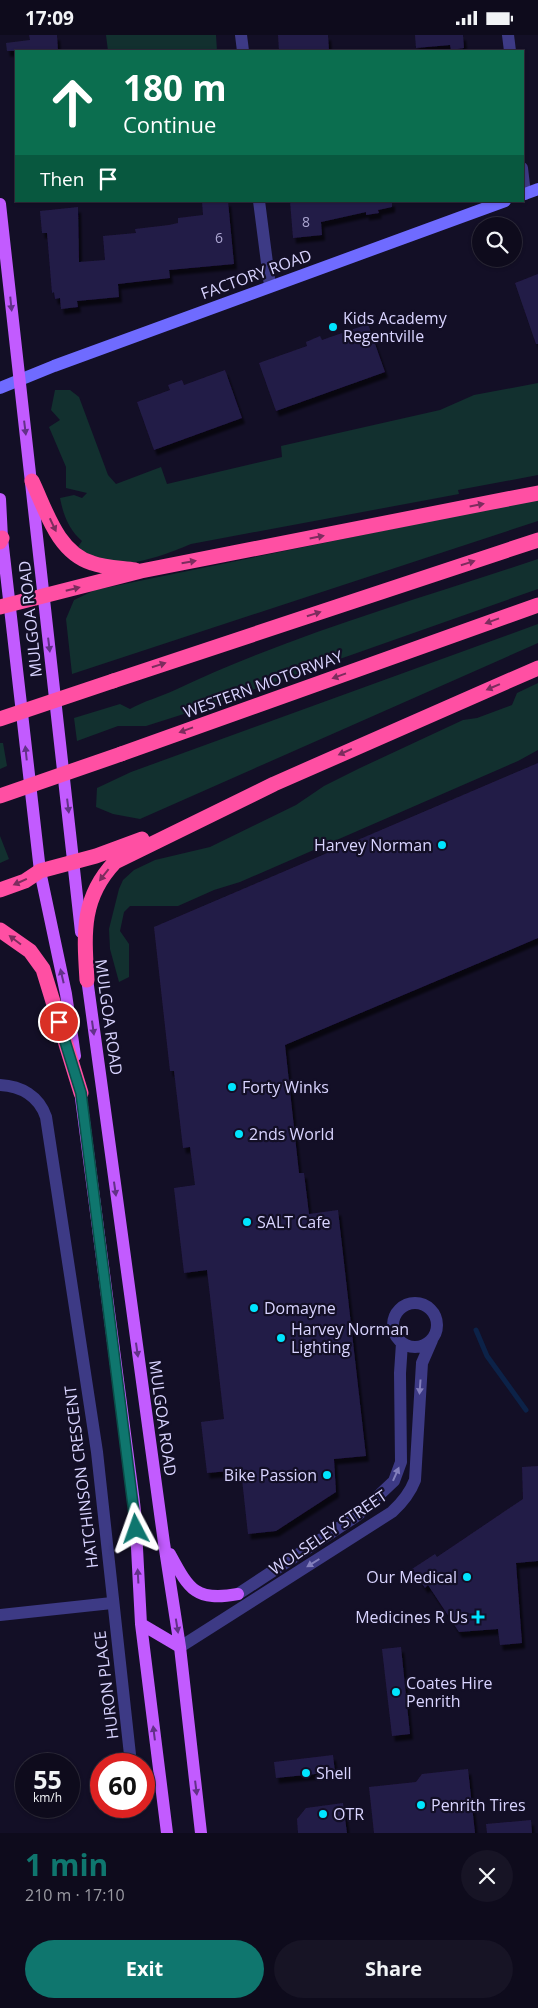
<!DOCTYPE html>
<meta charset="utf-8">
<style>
body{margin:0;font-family:"Open Sans",sans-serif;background:#171425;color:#f1f3f6;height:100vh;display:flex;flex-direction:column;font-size:19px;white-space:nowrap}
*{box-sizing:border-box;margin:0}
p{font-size:16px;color:#9b9ba3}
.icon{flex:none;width:28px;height:28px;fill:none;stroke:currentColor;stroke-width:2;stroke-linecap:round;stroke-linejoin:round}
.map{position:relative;height:1798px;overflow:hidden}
.sheet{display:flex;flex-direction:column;background:#0e0b1c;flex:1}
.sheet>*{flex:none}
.top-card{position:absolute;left:15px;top:15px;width:509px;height:152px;border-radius:0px;box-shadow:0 1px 4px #0004,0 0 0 1px #2e2b3b;background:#0b6e4f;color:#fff;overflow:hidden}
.fabs{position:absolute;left:472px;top:182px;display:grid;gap:10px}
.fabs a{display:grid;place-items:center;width:50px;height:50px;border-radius:50%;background:#0e0b1c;box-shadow:0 1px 4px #0004,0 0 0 1px #2e2b3b;font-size:25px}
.speed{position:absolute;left:15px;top:1718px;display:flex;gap:10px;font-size:25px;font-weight:700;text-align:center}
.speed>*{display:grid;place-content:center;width:65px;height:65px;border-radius:50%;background:#0e0b1c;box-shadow:0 1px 4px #0004,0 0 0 1px #2e2b3b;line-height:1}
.speed small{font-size:12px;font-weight:400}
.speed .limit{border:8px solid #d22;background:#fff;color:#111}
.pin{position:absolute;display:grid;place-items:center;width:42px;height:42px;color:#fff;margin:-21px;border:2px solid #fff;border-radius:50%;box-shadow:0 1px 5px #0007}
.me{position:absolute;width:55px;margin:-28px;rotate:356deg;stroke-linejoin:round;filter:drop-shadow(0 0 4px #0008)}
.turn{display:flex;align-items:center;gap:18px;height:105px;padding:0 25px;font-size:22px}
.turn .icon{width:65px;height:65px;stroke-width:2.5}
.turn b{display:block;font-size:35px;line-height:42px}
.then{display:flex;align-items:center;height:48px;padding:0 25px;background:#0003;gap:10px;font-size:19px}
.round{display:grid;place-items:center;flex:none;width:52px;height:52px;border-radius:26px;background:#171425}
.overview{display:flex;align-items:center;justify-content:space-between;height:85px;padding:0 25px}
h1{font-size:30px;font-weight:700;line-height:38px;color:#0f766e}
.cta{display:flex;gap:10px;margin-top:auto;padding:10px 25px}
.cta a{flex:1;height:58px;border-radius:30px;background:#0f766e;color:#fff;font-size:20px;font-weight:700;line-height:58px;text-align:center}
.cta a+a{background:#171425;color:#f1f3f6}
.status{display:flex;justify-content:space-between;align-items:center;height:35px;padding:0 25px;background:#0e0b1c;direction:ltr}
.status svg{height:14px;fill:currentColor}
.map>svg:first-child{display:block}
</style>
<div class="status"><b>17:09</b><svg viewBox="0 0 49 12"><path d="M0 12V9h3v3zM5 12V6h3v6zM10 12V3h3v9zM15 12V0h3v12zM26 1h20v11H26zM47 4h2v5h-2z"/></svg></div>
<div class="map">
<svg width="538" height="1798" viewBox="0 0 538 1798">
<defs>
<filter id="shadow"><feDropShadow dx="3" dy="5.5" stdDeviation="1" flood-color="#0009"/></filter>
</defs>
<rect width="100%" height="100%" fill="#130f26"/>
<path fill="#12302f" d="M106 0H216L217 16H108Z
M538 348V440L458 455 459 459 191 509C164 520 123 537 94 523 88 520 83 516 78 512L82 506C69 495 63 479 60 463L74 460 82 463 87 458 66 453V432L49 392 60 385 51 375 55 355H70L79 362 108 440 116 449 161 432 167 449 282 422 281 411 440 375 474 360Z
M538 464V486L72 639 66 584 74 565 95 555Z
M538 524V554L187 678 146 691H118L77 706 74 683 120 669 130 674C144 666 160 662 175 655 291 600 416 565 538 524Z
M538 589V608L140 784 113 779 96 772 97 753 131 737Z
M538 648V715L518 726 240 847 214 855 178 871H130L124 877 120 896 129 909V942L119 947 110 914 109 894 119 854 123 845 134 835 155 825 210 812 296 770 324 751 360 733 463 685 477 683 512 670 517 658Z
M0 708H3L7 731 0 734Z
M0 801 9 824 0 828Z"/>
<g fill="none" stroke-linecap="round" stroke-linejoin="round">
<path stroke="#0c2248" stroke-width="5" d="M476 1295 487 1321 526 1375"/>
</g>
<path fill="#241b47" filter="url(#shadow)" d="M29 0H57L58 16H7L6 8 30 5Z
M278 0H328L329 16H279Z
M415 0H463L464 13 451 15 450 10 416 13Z
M202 166H228L234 229 169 235 170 243 118 249 119 262 77 266 78 272 61 274 60 263 55 264 54 257 52 258 47 198H42L40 176 78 172 79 227 105 225 103 201 136 198 135 194 169 190 178 188V183L203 180Z
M290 166H392V172L378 175 379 178 366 180V177L321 187 322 200 293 203Z
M538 239V309H536L515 248Z
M368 289 385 337 276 376 259 328 307 311 306 307 320 301 322 305Z
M225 335 242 383 154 415 137 367 170 355 168 350 182 345 184 350Z
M538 728V903L285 1010 299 1138H304L309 1179 338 1175 366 1421 334 1424 336 1457 276 1496 248 1499 241 1435 207 1438 201 1387 224 1384 207 1235 184 1238 174 1153 195 1150 190 1112 183 1113 174 1036H170L154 892Z
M538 1431V1526L516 1528 522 1608 500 1610 498 1594 459 1597 428 1550 425 1553 412 1534 435 1519 437 1522 523 1464 522 1432Z
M401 1612 410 1699 392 1701 382 1614Z
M333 1720 335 1737 276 1743 274 1727Z
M468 1734 475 1798H374L369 1752 416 1747 422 1739Z
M343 1768 347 1798H298L297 1784 306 1773Z
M531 1785 532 1798H487L486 1789Z"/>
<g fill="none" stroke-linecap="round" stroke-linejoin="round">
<path stroke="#3d3a85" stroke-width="12" d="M241 0 243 16
M508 0 510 16
M522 133 525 159
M259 166 270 251
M0 1050C21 1051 39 1061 46 1082L97 1417 131 1729
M393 1290a22 22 0 1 1 44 0a22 22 0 1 1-44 0Z
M238 1559 358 1480 394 1446 401 1427 400 1338 402 1308
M0 1580 112 1568
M180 1612 392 1477C403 1467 410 1458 415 1445L422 1328 432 1305"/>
<path stroke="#6f6bff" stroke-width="12" d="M522 160 538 154
M0 353 54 331 505 166"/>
<path stroke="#c25bff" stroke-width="12" d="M0 169 81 897
M0 464 2 503 40 836 66 959 75 1021
M86 936 164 1508 180 1612 201 1798
M79 1048 135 1475 141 1589 167 1798
M170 1519C189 1554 195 1567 238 1559
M141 1589 180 1612"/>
<path stroke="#ff4fa3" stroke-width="15" d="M32 446C46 475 57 517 92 528 105 533 121 533 135 535
M0 507 2 503
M0 572 141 536 538 458
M113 646 538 505
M121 719 538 570
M0 855 25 846 40 836 96 821 142 804
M0 895 30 916 43 934 81 1058
M87 945C84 898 81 863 115 827L274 749 538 633"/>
<path stroke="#ff4fa3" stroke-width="15" d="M0 684 113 646
M0 761 121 719"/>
</g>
<defs><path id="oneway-solid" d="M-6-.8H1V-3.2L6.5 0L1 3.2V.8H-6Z" transform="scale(1.25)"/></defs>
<g fill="#623188">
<use href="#oneway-solid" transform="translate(11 269) rotate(84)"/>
<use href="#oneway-solid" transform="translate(25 393) rotate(83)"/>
<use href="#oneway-solid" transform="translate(49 610) rotate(83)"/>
<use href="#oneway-solid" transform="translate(26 718) rotate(-96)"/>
<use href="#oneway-solid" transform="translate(68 771) rotate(83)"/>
<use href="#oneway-solid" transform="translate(62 941) rotate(-103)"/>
<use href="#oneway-solid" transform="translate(93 993) rotate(82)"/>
<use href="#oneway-solid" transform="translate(115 1154) rotate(82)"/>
<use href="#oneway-solid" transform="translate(137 1315) rotate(82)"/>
<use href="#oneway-solid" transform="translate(138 1541) rotate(-93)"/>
<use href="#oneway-solid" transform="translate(177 1591) rotate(81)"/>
<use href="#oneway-solid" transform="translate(154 1698) rotate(-97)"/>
<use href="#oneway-solid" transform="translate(196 1753) rotate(83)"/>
</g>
<g fill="#7d2c5e">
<use href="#oneway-solid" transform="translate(477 470) rotate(-11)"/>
<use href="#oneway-solid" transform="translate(53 490) rotate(65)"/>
<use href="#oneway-solid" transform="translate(317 502) rotate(-11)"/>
<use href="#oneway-solid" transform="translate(189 527) rotate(-10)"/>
<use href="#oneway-solid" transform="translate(468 528) rotate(-18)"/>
<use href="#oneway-solid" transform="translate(73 554) rotate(-14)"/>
<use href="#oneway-solid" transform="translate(314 579) rotate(-18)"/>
<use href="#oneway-solid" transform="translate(492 586) rotate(160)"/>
<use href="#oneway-solid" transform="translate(159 630) rotate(-18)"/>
<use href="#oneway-solid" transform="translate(339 641) rotate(160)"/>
<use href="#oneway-solid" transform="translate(493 652) rotate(157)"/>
<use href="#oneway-solid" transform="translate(186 695) rotate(160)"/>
<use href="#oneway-solid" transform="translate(345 717) rotate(156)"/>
<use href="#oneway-solid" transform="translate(104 840) rotate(128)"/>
<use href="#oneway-solid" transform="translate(20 847) rotate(156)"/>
<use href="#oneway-solid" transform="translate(15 905) rotate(-143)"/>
</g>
<g fill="#837fbc">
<use href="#oneway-solid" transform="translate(420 1352) rotate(94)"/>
<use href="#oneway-solid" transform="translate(396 1439) rotate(-66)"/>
<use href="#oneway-solid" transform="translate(313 1528) rotate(148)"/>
</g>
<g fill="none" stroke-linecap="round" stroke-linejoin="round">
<defs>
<path id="route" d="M59 987 81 1058 136 1494"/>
</defs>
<use href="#route" stroke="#0a4d48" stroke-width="12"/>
<use href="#route" stroke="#0f766e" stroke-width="9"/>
</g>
<g fill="#00e5ff" stroke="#130f26" stroke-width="2">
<circle cx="333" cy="292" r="5"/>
<circle cx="442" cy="810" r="5"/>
<circle cx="232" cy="1052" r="5"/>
<circle cx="239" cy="1099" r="5"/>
<circle cx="247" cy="1187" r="5"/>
<circle cx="254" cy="1273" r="5"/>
<circle cx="281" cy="1303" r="5"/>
<circle cx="327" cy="1440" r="5"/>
<circle cx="467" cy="1542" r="5"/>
<path d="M475.5 1574.5h5v5h5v5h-5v5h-5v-5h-5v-5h5z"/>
<circle cx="396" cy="1657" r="5"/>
<circle cx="306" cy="1738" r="5"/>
<circle cx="421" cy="1770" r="5"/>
<circle cx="323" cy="1779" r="5"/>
</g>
<g text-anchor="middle" stroke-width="4.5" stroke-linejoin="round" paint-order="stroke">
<g font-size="14" fill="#aca6d1">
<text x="306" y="192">8</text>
<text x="219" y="208">6</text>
</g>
<g font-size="16" fill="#d9d4ff" stroke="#130f26">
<text transform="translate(256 239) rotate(-20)" y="6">FACTORY ROAD</text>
<text transform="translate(30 584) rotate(-96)" y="6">MULGOA ROAD</text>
<text transform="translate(263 649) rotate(-20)" y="6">WESTERN MOTORWAY</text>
<text transform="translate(109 982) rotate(82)" y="6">MULGOA ROAD</text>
<text transform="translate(163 1383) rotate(82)" y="6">MULGOA ROAD</text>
<text transform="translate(81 1442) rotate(-97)" y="6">HATCHINSON CRESCENT</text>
<text transform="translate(328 1497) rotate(-34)" y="6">WOLSELEY STREET</text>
<text transform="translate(106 1650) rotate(-97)" y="6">HURON PLACE</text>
</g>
<g font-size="16" fill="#d9d4ff" stroke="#130f26" text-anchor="start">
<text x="343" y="289">Kids Academy<tspan x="343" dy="18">Regentville</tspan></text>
<text x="432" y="816" text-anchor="end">Harvey Norman</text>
<text x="242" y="1058">Forty Winks</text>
<text x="249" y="1105">2nds World</text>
<text x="257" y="1193">SALT Cafe</text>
<text x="264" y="1279">Domayne</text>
<text x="291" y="1300">Harvey Norman<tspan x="291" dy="18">Lighting</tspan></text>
<text x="317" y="1446" text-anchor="end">Bike Passion</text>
<text x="457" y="1548" text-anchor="end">Our Medical</text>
<text x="468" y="1588" text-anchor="end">Medicines R Us</text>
<text x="406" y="1654">Coates Hire<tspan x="406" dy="18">Penrith</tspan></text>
<text x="316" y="1744">Shell</text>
<text x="431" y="1776">Penrith Tires</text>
<text x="333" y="1785">OTR</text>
</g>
</g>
</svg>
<div class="fabs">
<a><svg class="icon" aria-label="search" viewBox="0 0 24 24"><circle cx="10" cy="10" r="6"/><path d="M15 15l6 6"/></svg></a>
</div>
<div class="speed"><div>55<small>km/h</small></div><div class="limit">60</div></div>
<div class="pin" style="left:59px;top:987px;background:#d93025"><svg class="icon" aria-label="arrive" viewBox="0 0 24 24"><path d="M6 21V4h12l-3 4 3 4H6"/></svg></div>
<svg class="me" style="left:136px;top:1494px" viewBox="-20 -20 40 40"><path d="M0-17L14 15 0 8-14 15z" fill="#0f766e" stroke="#fff" stroke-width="4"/></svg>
<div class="top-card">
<div class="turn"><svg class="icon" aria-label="ahead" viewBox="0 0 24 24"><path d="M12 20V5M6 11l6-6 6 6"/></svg><div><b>180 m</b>Continue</div></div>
<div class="then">Then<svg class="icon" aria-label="arrive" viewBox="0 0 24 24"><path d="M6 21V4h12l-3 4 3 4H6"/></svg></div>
</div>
</div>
<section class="sheet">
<div class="overview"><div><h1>1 min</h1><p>210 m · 17:10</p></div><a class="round"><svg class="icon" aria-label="close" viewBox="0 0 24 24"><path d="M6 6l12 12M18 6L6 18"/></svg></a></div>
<div class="cta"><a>Exit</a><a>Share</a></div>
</section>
